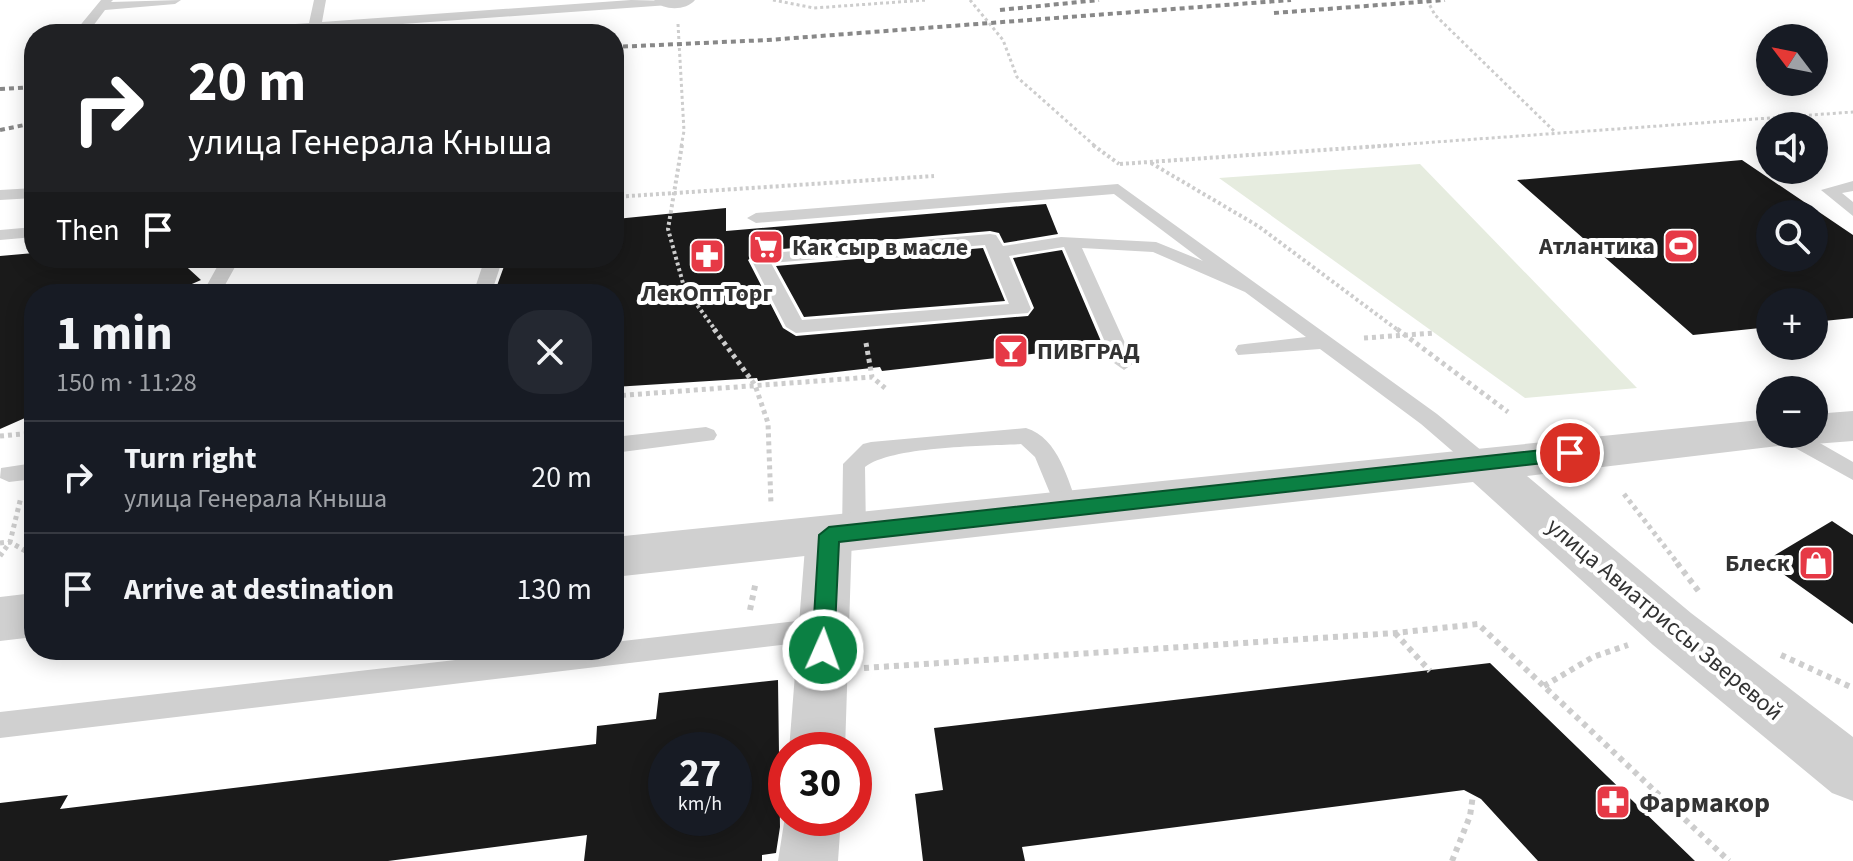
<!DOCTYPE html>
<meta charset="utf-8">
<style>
body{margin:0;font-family:"Source Sans 3",sans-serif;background:#242831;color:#f1f3f6;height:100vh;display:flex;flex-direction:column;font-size:30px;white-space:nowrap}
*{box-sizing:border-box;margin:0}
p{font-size:26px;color:#9ea1a6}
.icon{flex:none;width:44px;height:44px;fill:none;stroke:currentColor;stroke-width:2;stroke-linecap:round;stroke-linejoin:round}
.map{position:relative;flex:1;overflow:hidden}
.drawer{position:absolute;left:24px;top:284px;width:600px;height:376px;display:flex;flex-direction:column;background:#171b24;border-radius:32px;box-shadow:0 4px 20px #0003}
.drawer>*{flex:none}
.banner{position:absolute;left:24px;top:24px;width:600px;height:244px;border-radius:32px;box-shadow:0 4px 20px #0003;background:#202124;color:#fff;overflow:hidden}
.needle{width:52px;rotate:302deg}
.tools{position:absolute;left:1756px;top:24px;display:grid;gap:16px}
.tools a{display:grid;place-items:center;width:72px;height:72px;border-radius:50%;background:#171b24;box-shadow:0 4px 20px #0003;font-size:40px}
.speed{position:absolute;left:648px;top:732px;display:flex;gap:16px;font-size:40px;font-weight:700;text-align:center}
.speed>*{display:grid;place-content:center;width:104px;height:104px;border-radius:50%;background:#171b24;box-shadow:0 4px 20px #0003;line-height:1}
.speed small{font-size:20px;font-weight:400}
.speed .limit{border:12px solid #d22;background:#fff;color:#111}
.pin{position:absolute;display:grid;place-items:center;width:68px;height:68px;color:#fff;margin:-34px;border:4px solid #fff;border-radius:50%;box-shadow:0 2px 8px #0007}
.me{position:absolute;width:88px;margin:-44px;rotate:2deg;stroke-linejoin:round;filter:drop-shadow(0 0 6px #0008)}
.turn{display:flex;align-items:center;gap:28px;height:168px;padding:0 32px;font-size:36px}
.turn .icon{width:104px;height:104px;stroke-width:2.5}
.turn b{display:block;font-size:56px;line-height:68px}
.then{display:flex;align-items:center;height:76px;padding:0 32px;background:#0003;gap:16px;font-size:30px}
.round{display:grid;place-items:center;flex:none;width:84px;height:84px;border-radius:32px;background:#242831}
.headline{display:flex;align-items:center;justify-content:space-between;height:136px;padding:0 32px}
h1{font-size:48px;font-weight:700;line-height:60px}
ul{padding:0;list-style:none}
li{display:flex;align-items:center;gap:24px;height:112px;padding:0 32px;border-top:2px solid #363941}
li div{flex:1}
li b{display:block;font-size:30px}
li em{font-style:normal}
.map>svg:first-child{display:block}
</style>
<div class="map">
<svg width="1853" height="861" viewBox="0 0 1853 861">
<rect width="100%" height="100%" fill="#fff"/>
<path fill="#e6ecdf" d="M1420 164 1637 388 1525 398 1219 178Z"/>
<path fill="#1a1a1a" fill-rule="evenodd" d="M1742 160 1853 235V318L1814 322V302H1770V327L1693 335 1517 180ZM1770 214H1814V258H1770Z
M1046 204 1058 234 1004 243 999 233 990 231 760 251 748 260 783 328 796 336 1028 316 1034 308 1013 258 1062 250 1103 346 882 371 880 367 758 381 757 378 614 387V294H494L507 258H614L616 219 726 208V231Z
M983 248 1005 301 804 317 776 266Z
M34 253V258H177L201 280 169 294H34V414L0 429V256Z
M1832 521 1853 535V624L1765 561Z
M1490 663 1695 861H1538L1481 799 1464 790 1022 847 1025 861H923L915 794 943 790 934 728Z
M778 680 780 827 776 853 762 855V861H584L587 835 388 861H0V803L68 795 60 809 596 744 597 726 656 719 659 693ZM666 750H734V818H666Z"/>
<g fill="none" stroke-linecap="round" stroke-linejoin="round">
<path stroke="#cdcdcd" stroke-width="3" stroke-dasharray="3 3" stroke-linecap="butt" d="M773 0 814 8 927 0
M970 0 1003 40 1017 77 1096 147
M1427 0 1435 15 1555 132
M678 24 684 131 681 147
M1366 147 1853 112"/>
<path stroke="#cdcdcd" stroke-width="4" stroke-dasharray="3 3" stroke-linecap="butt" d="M682 145 668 229 684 287 716 331
M1093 145 1119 164
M1151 163 1258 226 1399 331
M1120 164 1395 145
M614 197 934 176
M692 301 746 288"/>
<path stroke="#cdcdcd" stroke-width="5" stroke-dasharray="4 4" stroke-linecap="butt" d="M714 329 755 385 768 423 771 504
M1397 329 1508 412
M1364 338 1435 333
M866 343 872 377
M614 396 872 377 885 388
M0 436 34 433
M1624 494 1679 565
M0 543 10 542 34 556
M0 556 10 542 21 497"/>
<path stroke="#cdcdcd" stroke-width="6" stroke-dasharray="5 5" stroke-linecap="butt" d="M1677 563 1700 593
M750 610 756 581
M1395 633 1430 671
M1781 655 1853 688
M864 668 1395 633 1478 624 1729 861
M1544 686 1593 657 1628 645
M1452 861 1470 816 1473 795"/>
<path fill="#d0d0d0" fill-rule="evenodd" d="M101 0H113L111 2 181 0 175 4 105 10 87 34H73Z
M314 0H326L322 22 631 0 675 1 669 5 263 34H207L214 30 309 23Z
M1853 181V191L1842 193 1853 202V216L1821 190Z
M1118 184 1437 414 1488 456 1491 462 1488 468H1472L1421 424 1320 349 1238 355 1235 350 1238 345 1245 344 1306 337 1245 292 1153 252 1082 248 1134 363 1124 370 1114 363 1064 247 1009 256 1031 309 1028 313 796 333 786 327 751 259 760 254 990 234 996 235 1003 246 1061 237 1156 242 1203 261 1114 194 756 223 747 218 756 213ZM985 245 1009 304 802 320 771 263Z
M34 188V198L0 200V190Z
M34 227V237L0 240V230Z
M222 258H240L220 294H202Z
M485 258H503L491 294H473Z
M706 427 714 430 717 435 714 440 614 453V437Z
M1026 428C1059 438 1068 481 1079 509L1075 515H1059L1035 457 1021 444C985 446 891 446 865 467L866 533 863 540H845L842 533 843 464 863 444 871 442Z
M1776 434H1804L1853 462V480L1779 439Z
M34 463V479L9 482 0 478 1 468Z
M823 618 832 621 836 629 832 637 823 640 0 738V712L542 650H614V642Z"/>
<path fill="#d0d0d0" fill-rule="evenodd" d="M654 0H695C686 11 663 11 654 0Z
M829 517 845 522 852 535 845 750H789L806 535 813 522Z
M786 810V818H841L838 861H778Z"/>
<path fill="#d0d0d0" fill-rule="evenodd" d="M1853 411V441L1814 444 1798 440 1795 434H1814V414Z
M1770 419V434H1792L1786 445 1527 476 1691 613 1853 737V801L1832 793 1653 645 1473 482 614 577V537Z
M34 593V637L0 641V597Z"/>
<path stroke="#888" stroke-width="4" stroke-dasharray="5 4" stroke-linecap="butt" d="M1000 10 1099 0
M1274 13 1445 0
M614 47 768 40 1291 0
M0 89 34 87
M0 130 34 123"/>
</g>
<path fill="#0b8043" stroke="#07532c" stroke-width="2" d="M1570 447 1579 453 1570 460 839 542 834 650 831 657H815L812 650 819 535 829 527Z"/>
<defs>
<symbol id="stadium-square" viewBox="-11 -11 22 22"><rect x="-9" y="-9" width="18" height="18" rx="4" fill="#e63946" stroke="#fff"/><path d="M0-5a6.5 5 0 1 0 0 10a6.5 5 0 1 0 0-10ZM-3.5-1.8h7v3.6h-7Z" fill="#fff"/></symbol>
<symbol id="supermarket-square" viewBox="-11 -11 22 22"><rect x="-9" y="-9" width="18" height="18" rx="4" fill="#e63946" stroke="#fff"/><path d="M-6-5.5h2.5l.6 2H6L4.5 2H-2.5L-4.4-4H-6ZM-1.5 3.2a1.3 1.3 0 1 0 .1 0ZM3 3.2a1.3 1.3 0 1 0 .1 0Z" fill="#fff"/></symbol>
<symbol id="pharmacy-square" viewBox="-11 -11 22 22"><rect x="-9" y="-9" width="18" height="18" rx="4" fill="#e63946" stroke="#fff"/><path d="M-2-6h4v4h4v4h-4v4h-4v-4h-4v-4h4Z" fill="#fff"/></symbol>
<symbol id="bar-square" viewBox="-11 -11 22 22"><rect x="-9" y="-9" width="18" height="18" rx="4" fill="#e63946" stroke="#fff"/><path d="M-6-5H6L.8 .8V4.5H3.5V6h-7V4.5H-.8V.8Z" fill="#fff"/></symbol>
<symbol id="shop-square" viewBox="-11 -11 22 22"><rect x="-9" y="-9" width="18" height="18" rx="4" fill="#e63946" stroke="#fff"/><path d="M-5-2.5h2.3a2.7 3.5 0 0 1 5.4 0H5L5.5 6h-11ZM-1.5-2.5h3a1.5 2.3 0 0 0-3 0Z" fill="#fff"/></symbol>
</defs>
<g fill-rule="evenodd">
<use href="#stadium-square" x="1661" y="226" width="40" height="40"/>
<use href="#supermarket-square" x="746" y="227" width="40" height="40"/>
<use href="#pharmacy-square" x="687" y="236" width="40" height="40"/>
<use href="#bar-square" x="991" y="331" width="40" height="40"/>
<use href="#shop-square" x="1796" y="543" width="40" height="40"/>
<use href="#pharmacy-square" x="1593" y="782" width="40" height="40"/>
</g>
<g text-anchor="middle" stroke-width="8" stroke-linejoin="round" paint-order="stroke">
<g font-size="24" font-weight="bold" fill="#333" stroke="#fff" text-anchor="end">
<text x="1655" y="254">Атлантика</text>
<text x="792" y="255" text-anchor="start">Как сыр в масле</text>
<text x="707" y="301" text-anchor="middle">ЛекОптТорг</text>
<text x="1037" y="359" text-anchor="start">ПИВГРАД</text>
<text x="1790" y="571">Блеск</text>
</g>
<g font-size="24" fill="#333" stroke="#fff">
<text transform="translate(1665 619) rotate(40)" y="8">улица Авиатриссы Зверевой</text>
</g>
<g font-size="28" font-weight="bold" fill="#333" stroke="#fff" text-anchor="start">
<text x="1639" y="812">Фармакор</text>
</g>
</g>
</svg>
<div class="tools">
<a><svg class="needle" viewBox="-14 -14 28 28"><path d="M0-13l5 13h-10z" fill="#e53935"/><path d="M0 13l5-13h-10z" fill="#9ea1a6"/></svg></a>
<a><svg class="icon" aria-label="sound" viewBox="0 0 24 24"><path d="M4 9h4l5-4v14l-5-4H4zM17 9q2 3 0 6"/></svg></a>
<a><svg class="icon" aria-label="search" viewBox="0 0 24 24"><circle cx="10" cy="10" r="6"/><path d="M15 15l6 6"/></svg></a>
<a>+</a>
<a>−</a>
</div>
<div class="speed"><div>27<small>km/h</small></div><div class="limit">30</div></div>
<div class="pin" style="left:1570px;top:453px;background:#d93025"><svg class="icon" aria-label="arrive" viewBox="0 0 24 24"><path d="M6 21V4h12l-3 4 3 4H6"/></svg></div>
<svg class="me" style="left:823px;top:650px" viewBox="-20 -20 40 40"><circle r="17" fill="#0b8043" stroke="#fff" stroke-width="3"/><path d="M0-11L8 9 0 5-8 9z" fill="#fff"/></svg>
<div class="banner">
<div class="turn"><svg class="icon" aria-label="right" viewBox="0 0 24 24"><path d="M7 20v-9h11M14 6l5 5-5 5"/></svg><div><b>20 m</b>улица Генерала Кныша</div></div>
<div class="then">Then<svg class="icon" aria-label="arrive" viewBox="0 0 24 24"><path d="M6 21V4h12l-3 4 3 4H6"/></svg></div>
</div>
<section class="drawer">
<div class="headline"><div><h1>1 min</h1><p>150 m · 11:28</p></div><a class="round"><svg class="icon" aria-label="close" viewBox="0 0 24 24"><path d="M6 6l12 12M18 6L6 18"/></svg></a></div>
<ul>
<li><svg class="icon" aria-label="right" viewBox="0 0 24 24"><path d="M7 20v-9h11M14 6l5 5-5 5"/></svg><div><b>Turn right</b><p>улица Генерала Кныша</p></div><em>20 m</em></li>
<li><svg class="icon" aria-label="arrive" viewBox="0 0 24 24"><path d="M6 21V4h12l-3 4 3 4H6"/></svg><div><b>Arrive at destination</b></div><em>130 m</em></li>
</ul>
</section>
</div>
